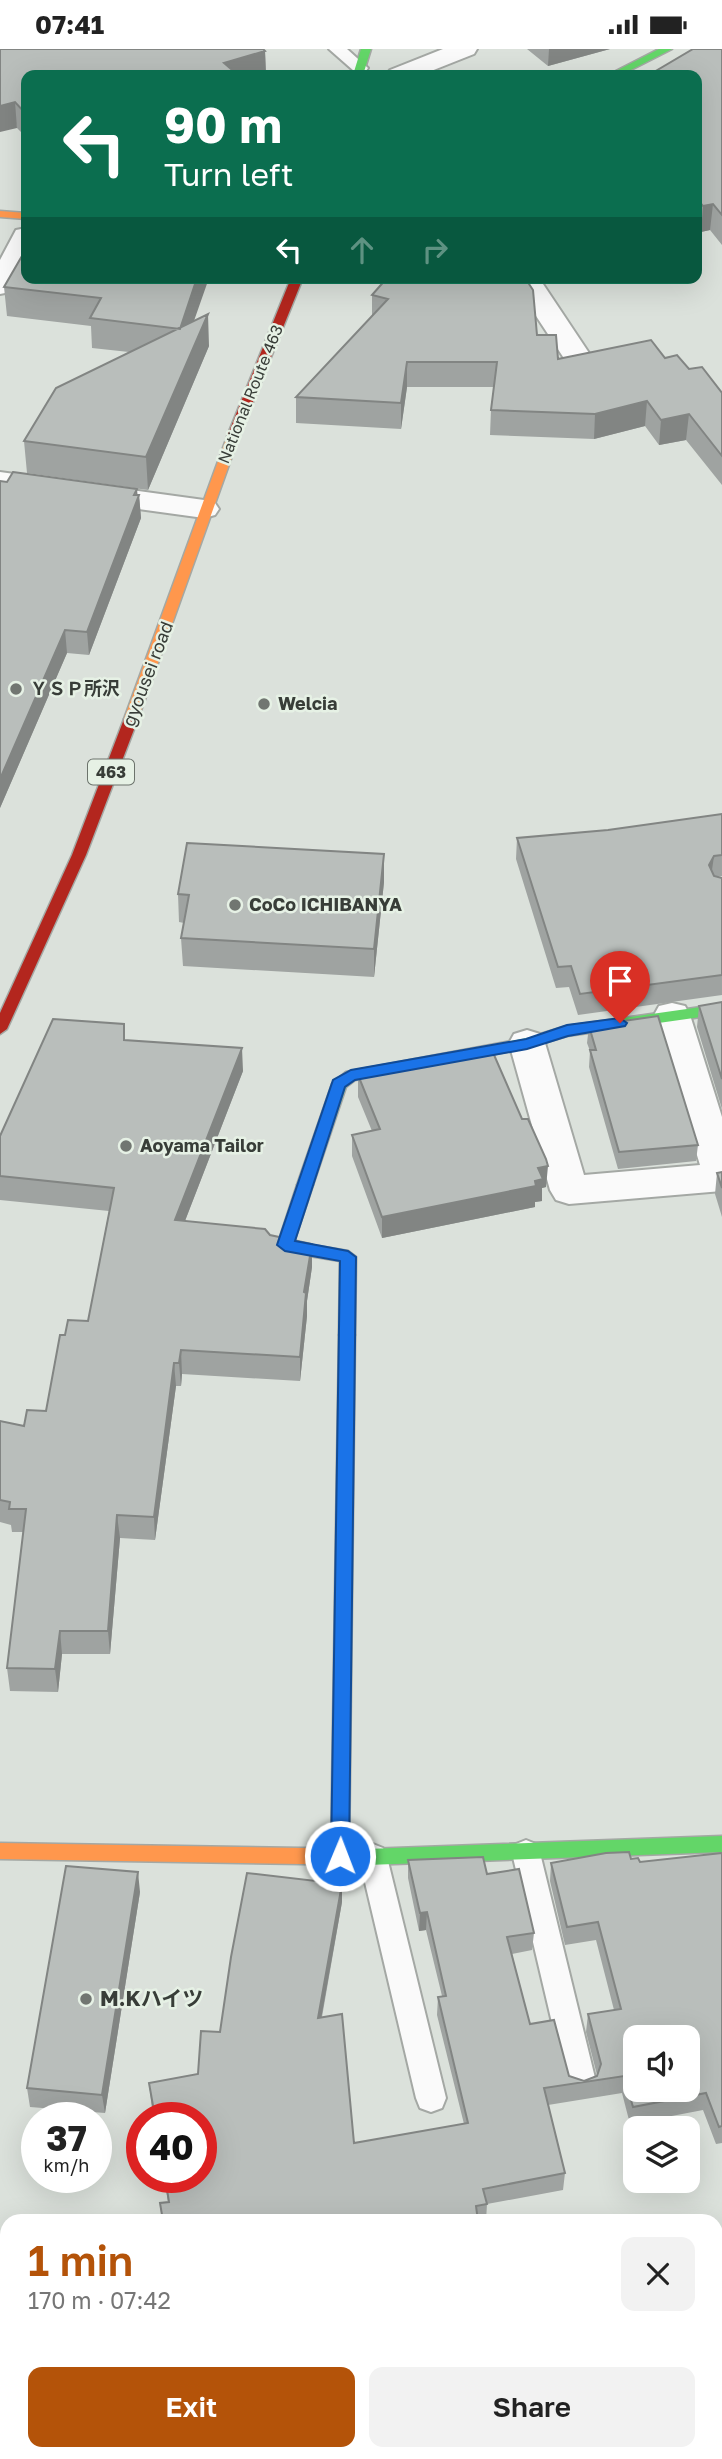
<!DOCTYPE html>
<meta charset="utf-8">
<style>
body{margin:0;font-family:"Golos Text","Noto Sans JP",sans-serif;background:#f2f2f2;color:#222;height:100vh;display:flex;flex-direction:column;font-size:26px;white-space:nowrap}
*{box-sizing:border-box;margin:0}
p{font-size:23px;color:#767676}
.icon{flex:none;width:38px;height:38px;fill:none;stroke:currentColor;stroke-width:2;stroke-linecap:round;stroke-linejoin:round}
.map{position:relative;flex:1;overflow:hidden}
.sheet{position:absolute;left:0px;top:2165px;width:723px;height:247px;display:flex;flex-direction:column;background:#fff;border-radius:21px 21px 0 0;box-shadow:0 7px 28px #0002}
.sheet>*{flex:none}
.top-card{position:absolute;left:21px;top:21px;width:681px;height:214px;border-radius:14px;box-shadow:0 7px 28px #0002;background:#0b6e4f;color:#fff;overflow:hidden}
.controls{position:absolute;left:623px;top:1976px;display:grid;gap:14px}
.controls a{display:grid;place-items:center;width:77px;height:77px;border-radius:14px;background:#fff;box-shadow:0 7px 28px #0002;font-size:35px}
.speed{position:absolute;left:21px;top:2053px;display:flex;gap:14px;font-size:35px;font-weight:700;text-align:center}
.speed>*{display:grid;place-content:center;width:91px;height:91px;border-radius:50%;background:#fff;box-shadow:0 7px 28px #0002;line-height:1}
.speed small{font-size:18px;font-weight:400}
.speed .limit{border:10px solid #d22;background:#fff;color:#111}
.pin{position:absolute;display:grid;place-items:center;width:60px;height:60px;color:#fff;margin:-72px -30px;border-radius:50% 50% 50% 0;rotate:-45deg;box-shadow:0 0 7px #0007}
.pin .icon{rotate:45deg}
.me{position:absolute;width:77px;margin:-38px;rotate:1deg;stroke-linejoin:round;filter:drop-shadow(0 0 5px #0008)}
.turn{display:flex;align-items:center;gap:24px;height:147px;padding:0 28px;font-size:32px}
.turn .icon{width:91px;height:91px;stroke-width:2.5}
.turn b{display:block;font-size:49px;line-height:60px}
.lanes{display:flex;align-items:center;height:66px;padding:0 28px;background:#0003;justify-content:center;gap:35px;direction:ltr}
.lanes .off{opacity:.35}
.round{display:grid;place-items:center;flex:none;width:74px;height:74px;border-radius:14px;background:#f2f2f2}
.overview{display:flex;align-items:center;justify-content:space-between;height:119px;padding:0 28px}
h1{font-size:42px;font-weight:600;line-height:52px;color:#b45309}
.action{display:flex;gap:14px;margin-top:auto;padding:14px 28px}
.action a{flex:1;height:80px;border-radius:14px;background:#b45309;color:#fff;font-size:28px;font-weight:600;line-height:80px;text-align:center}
.action a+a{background:#f2f2f2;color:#222}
.status{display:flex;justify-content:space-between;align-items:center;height:49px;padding:0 35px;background:#fff;direction:ltr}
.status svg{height:19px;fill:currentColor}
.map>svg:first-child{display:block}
</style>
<div class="status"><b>07:41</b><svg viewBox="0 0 49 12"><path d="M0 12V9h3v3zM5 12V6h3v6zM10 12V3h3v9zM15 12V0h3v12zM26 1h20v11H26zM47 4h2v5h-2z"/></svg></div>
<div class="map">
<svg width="722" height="2410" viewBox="0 0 722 2410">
<rect width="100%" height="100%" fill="#dbe1db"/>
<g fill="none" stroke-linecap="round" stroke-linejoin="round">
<defs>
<path id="lane" d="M329 0H347L368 19 366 22H354Z
M526 1791 536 1795 540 1804 596 2033 592 2043 581 2047 570 2043 566 2033 512 1804 516 1795Z
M373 1795 383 1799 387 1808 446 2049 442 2059 431 2063 420 2059 416 2049 359 1808 363 1799Z"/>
<path id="street" d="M443 0H477L474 5 421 26H386L390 21Z
M26 179V213L10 243 0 245V211L16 181Z
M511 229H539L591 307 623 300 633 303 637 309 633 315C614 320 592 328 573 323Z
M0 423 204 451 215 454 219 460 215 466 204 469 0 441Z
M672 954 685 957 690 966 722 1068V1142L569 1155 556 1151 550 1141 509 994 514 985 527 981 540 985 545 994 584 1126 700 1116 654 966 659 957Z"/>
<path id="fast" d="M361 0H371L363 26H353Z
M659 0H672L621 26H608Z
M722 955V965L567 987 527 999 355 1031 346 1038 313 1136 305 1142 297 1136 332 1035 346 1023 527 989 567 977Z
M347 1280 353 1282 355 1286 349 1807 347 1813 340 1815 333 1813 331 1807 339 1286 341 1282Z
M722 1787V1803L367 1816 360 1814 358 1808 360 1802 367 1800Z"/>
<path id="slow" d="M0 162 26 164V170L0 168Z
M234 381 240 385 138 670 136 673H126L124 670 228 385Z
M0 1794 367 1800 374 1802 376 1808 374 1814 367 1816 0 1810Z"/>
<path id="jam" d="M291 229H303L240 385 238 388H230L228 385Z
M131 666 138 670 86 806 7 980 0 985V964L72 806 124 670Z
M305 1130 313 1136 294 1193 348 1202 356 1208 355 1286 353 1290H341L339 1286 340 1212 285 1203 277 1197 297 1136Z"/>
</defs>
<use href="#lane" stroke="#a4a8a4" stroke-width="4"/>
<use href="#street" stroke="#a4a8a4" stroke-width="4"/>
<use href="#fast" stroke="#a4a8a4" stroke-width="3"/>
<use href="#slow" stroke="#a4a8a4" stroke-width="3"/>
<use href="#jam" stroke="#a4a8a4" stroke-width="3"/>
<use href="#lane" fill="#fafafa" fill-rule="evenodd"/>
<use href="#street" fill="#fafafa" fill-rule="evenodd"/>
<use href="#fast" fill="#63d668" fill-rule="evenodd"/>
<use href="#slow" fill="#ff974d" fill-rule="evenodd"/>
<use href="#jam" fill="#b3261e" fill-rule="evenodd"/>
</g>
<path fill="#9fa3a1" d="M0 0 265 2 266 26H26V88L17 79Z
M527 0H610L548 17Z
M722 0V196L710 181 701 183 696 177V26Z
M26 200 194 272 209 297 148 441 27 424 24 392 129 303 92 299 91 277 7 267 4 238Z
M372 246 537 286 558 310 665 309 689 320 722 344V436L686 391 659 396 645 377 594 390 490 386 491 361 494 338H407L401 380 296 374V348L372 267Z
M0 432 139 446 141 469 89 606 67 604 0 759Z
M722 765V827L717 828 722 829V946L578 966 569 938 556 939 516 810 517 789 608 781Z
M384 833 374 928 183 917 181 889 184 874 179 873 178 845Z
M722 953V1060L697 978 699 957Z
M589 977 698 1096 696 1112 618 1120 589 1018 590 1002 587 994Z
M125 991 243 1022 185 1172 270 1186 312 1195V1218L307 1252V1267L300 1332 182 1325 181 1337H176L155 1491 120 1489 110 1605H62L58 1643 10 1642 7 1619 23 1483H12L11 1476 0 1473V1372L24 1377 46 1362 65 1286 88 1272 109 1162 0 1151V1087Z
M358 1026 546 1138 542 1139V1152L535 1153V1158L382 1189 352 1107V1086L372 1082 358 1048Z
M722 1123V1168L715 1145 717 1124Z
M722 1804V2094L716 2095 703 2061 630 2075 622 2044 548 2056 565 2124 563 2141 487 2155 486 2172H162L160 2154 168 2153 164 2128H201V2068H153L149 2034 198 2025 220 1983 342 1853 322 1968 354 2094 464 2075 437 1966 438 1948 442 1947 426 1881 419 1882 408 1829V1811L487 1825 534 1884 532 1901 512 1905 530 1975 569 2027 584 2032 597 2026 586 1983 588 1965 614 1961 596 1891 565 1896 550 1832 551 1814 631 1810 640 1813Z
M140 1843 105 2064 30 2058 27 2039Z"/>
<path fill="#828583" d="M549 0H610L548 17Z
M265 2 266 26H224V14Z
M15 53 17 79 0 83V57Z
M713 155 710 181 701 183 703 157Z
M197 229H209L181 309 180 280Z
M208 265 209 297 148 441 146 408Z
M407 313V338L401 380V354Z
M647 352 645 377 594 390 595 365Z
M689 365 686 391 659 396 661 371Z
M137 440 138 451 139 446 141 469 89 606 87 583Z
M65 581 67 604 0 759V730Z
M384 805V833L374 928V900Z
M714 807 711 828 709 816Z
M242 999 243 1022 176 1195 175 1171Z
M548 1117 546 1138 542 1139V1152L535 1153V1158L382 1189V1168L538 1119Z
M312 1195V1218L307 1252V1267L300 1332V1308L304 1243Z
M181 1301 182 1325 181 1337 179 1314Z
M174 1314 176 1337 155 1491 154 1468Z
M117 1466 120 1489 110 1605 108 1582Z
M60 1582 62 1605 58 1643 55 1620Z
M138 1823 140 1843 105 2064 102 2046Z
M342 1835V1853L318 1987V1969Z
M427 1863 426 1881 419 1882 420 1864Z"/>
<path fill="#b9bebb" stroke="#828583" stroke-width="2" fill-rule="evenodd" d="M0 0H263L265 2 224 14 238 26H26V65L15 53 0 57Z
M693 0H722V166L713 155 703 157 696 148V26H649Z
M26 200V229H197L180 280 90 269 101 249 4 238Z
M387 229H525L533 241 537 286H556L558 310 651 291 665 309 677 306 689 320 702 318 722 344V407L689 365 661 371 647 352 595 365 491 361 497 313H407L401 354 296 348 388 250 372 246Z
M208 265 146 408 24 392 56 339Z
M13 423 137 440 134 446H139L87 583 65 581 0 730V432L7 433Z
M722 765V806L714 807 709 816 714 827 722 829V926L580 945 571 917 558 918 517 789 608 781Z
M187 794 384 805 374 900 181 889 189 846 178 845Z
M722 953V1030L699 957Z
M658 967 698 1096 619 1103 590 1001H596L589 977Z
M53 970 124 975V991L242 999 175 1171 265 1180 270 1186 312 1195 304 1243 306 1244 300 1308 181 1301 179 1314H174L154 1468 117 1466 108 1582H60L55 1620 7 1619 26 1460H9L10 1453 0 1451V1372L24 1377 27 1361 46 1362 60 1286H65L68 1271 88 1272 114 1139 0 1127V1087Z
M491 999 522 1070H528L546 1110 548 1117 538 1119 543 1130 535 1132 536 1137 382 1168 352 1086 380 1080 358 1026Z
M722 1123V1139L717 1124Z
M629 1803 631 1810 638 1809 640 1813 722 1804V2077L719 2078 706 2044 633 2058 624 2027 544 2039 565 2124 483 2140 487 2155 476 2157 478 2172H163L160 2154 169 2153 165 2128H201V2068H155L149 2034 198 2025 201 1982 220 1983 231 1908 247 1824 342 1835 318 1969 342 1965 354 2094 468 2074 438 1948 446 1947 427 1863 420 1864 408 1811 483 1808 487 1825 519 1820 534 1884 507 1888 530 1975 554 1971 569 2027 584 2032 597 2027 601 2015 588 1965 621 1960 598 1873 567 1878 551 1814 606 1804ZM635 1988H688V2040H635Z
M66 1817 138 1823 102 2046 27 2039Z"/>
<path fill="#1a73e8" stroke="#114b97" stroke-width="2" d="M620 969 627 974 625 977 568 987 527 1000 355 1031 345 1038 295 1192 348 1202 356 1208 349 1807 347 1813 340 1815 333 1813 331 1807 340 1212 285 1202 277 1196 333 1031 351 1021 526 990 567 976Z"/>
<g fill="#717671" stroke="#e6f1e5" stroke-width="2.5">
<circle cx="16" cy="640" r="7"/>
<circle cx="264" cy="655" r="7"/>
<circle cx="235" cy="856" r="7"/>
<circle cx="126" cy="1097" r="7"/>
<circle cx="86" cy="1950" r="7"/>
</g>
<g text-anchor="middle" stroke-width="5" stroke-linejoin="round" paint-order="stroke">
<g font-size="16" fill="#383d38" stroke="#e6f1e5">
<text transform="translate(250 345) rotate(-68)" y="6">National Route 463</text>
</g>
<rect fill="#e6f1e5" stroke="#6c736c" stroke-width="2" x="88" y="710.5" width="46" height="25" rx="5"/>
<g font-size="16" font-weight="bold" fill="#383d38">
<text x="111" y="729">463</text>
</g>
<g font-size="18" fill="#383d38" stroke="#e6f1e5">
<text transform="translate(148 625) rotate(-69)" y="6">gyousei road</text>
</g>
<g font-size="18" font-weight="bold" fill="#383d38" stroke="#e6f1e5" text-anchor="start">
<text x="30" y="646">ＹＳＰ所沢</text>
<text x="278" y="661">Welcia</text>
<text x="249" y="862">CoCo ICHIBANYA</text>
<text x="140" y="1103">Aoyama Tailor</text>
</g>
<g font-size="21" font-weight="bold" fill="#383d38" stroke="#e6f1e5" text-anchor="start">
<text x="100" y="1957">M.Kハイツ</text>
</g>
</g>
</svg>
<div class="controls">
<a><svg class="icon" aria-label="sound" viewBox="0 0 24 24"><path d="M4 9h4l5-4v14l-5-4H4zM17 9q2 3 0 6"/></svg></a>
<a><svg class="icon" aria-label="layers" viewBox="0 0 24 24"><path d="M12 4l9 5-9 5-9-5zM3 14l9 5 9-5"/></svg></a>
</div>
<div class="speed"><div>37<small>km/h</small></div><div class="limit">40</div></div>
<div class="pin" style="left:620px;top:974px;background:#d93025"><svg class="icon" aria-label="arrive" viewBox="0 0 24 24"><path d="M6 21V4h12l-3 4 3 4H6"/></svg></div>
<svg class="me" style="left:340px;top:1807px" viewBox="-20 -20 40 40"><circle r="17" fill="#1a73e8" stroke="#fff" stroke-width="3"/><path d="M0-11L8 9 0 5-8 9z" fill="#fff"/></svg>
<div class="top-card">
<div class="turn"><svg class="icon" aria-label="left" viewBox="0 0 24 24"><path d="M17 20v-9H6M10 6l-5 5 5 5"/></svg><div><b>90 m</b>Turn left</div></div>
<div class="lanes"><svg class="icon" aria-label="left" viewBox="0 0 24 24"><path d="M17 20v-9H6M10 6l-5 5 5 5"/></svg><svg class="icon off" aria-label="ahead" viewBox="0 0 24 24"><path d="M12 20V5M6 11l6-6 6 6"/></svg><svg class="icon off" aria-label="right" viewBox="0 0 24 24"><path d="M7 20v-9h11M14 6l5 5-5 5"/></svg></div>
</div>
<section class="sheet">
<div class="overview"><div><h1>1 min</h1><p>170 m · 07:42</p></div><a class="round"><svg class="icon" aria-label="close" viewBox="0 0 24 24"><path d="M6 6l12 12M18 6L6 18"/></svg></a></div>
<div class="action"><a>Exit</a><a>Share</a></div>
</section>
</div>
